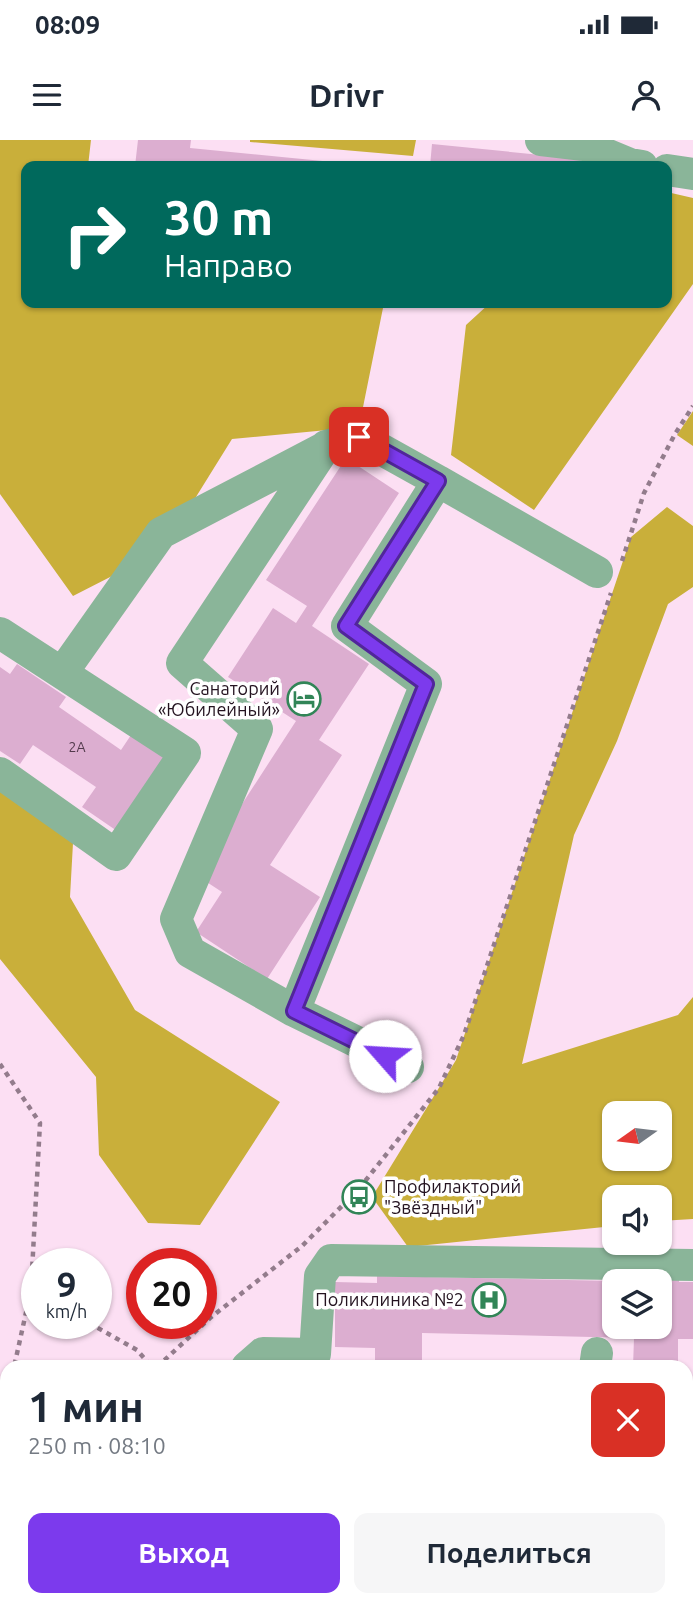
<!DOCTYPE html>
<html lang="ru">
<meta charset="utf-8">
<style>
body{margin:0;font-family:Ubuntu,sans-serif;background:#f6f6f7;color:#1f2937;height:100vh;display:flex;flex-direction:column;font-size:26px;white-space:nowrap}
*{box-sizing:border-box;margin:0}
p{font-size:23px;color:#747a83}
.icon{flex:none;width:38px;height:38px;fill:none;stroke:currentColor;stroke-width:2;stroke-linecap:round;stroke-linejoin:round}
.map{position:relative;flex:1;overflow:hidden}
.sheet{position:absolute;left:0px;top:1220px;width:693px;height:247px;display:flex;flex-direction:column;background:#fff;border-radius:21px 21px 0 0;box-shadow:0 2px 5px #0004}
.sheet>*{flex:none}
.top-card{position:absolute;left:21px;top:21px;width:651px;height:147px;border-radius:14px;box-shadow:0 2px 5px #0004;background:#00695c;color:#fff;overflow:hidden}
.needle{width:46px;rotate:256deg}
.fabs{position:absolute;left:602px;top:961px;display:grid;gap:14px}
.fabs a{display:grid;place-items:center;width:70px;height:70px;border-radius:14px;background:#fff;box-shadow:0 2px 5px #0004;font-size:35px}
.speed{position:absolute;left:21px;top:1108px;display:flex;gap:14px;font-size:35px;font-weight:700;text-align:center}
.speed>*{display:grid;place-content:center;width:91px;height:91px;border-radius:50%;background:#fff;box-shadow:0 2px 5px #0004;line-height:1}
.speed small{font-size:18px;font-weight:400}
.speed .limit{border:10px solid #d22;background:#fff;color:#111}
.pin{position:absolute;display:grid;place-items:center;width:60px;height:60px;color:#fff;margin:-30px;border-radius:14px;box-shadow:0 4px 10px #0006}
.me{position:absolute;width:77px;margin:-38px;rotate:296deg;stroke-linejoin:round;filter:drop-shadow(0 0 5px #0008)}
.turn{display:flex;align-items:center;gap:24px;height:147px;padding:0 28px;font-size:32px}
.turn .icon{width:91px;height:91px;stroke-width:2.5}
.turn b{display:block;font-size:49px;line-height:60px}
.round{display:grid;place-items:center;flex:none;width:74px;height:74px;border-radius:14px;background:#f6f6f7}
.overview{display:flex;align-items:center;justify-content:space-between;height:119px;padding:0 28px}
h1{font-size:42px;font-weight:600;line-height:52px}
.primary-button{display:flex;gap:14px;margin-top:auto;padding:14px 28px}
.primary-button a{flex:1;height:80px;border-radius:14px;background:#7c3aed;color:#fff;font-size:28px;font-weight:600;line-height:80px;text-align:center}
.primary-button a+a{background:#f6f6f7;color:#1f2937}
.status{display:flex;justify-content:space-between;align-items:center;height:49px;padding:0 35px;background:#fff;direction:ltr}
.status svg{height:19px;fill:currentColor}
header{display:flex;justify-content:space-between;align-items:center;height:91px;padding:0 28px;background:#fff;font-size:32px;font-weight:600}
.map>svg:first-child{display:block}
</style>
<div class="status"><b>08:09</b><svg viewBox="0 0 49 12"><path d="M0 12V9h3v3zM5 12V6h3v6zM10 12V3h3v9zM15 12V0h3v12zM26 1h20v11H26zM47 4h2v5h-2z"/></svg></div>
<header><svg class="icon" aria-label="menu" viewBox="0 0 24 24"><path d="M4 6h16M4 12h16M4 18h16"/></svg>Drivr<svg class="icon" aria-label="person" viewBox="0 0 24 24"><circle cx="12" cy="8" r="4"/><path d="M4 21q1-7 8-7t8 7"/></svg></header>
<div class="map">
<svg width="693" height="1466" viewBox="0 0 693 1466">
<rect width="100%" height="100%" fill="#fcdff3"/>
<path fill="#d4be5f" d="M7 1453V1460H34V1466H0V1462Z"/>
<path fill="#c9af3a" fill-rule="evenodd" d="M0 0H91L88 26H26V163H384L359 287 232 299 163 410 73 456 0 354Z
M250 0H416L413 16 250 2Z
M667 52 693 58V144L534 370 451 315 466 185 490 163H667Z
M693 271V306L677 295Z
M667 367 693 386V447L668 464 617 601 574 695 522 924 678 875 693 857V1079L660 1081V1057H614V1086L408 1107 372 1057 456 920 631 397ZM614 973H660V1018H614Z
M0 650 73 703 70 757 135 870 280 962 200 1085 148 1083 99 1015 96 937 0 819Z"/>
<path fill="#dcaed0" d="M138 0H191L190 8 353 24V26H135Z
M432 4 581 19 580 26H430Z
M346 318 399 353 312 486 369 524 319 600 342 615 270 725 320 757 267 839 196 792 222 752 196 735 296 581 228 537 273 468 296 483 307 466 266 440Z
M17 524 66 557 59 567 121 610 131 595 166 618 117 691 82 667 96 647 33 605 20 624 0 611V527L10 534Z
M635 1134H679V1142H693V1199H678V1227H633L634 1198 422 1193V1227H375V1208L335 1207V1142L377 1143V1136L614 1141V1186H660V1141H634Z"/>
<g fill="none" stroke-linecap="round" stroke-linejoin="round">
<path stroke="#937c8c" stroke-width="4.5" stroke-dasharray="5 5" stroke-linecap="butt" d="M622 421 644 353 675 294 693 266
M0 924 40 983 31 1150 14 1227
M89 1183 137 1210 152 1227
M157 1227 210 1178 302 1106 358 1050 439 948 464 895 611 453
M0 1288 7 1257
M686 1362H693
M0 1424 7 1431
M599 1460V1466
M661 1466V1460"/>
<path stroke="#8ab599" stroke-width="32" d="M541 0 584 5 630 24 642 26
M667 30 693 34
M0 493 185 613 116 715 0 633
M62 533 161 393 322 309
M294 871 190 812 176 779 257 589 182 523 326 306 359 297 438 341
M408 927 294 871 426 544 347 486 438 341 597 432
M247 1227 263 1213 315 1214 320 1136 331 1120 693 1125
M595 1227 597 1213
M686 1431H693
M47 1460V1466
M268 1460V1466
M629 1460V1466"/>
</g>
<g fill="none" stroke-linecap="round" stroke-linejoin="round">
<defs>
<path id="route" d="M359 297 438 341 346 486 426 544 294 871 385 916"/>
</defs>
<use href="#route" stroke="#51269a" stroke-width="18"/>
<use href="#route" stroke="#7c3aed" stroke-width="12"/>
</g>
<defs>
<symbol id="hotel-ring" viewBox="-11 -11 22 22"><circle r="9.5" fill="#fff" stroke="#318557" stroke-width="1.5"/><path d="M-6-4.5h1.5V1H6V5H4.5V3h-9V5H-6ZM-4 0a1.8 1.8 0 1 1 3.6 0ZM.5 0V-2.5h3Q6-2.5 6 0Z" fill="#318557"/></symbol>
<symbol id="bus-ring" viewBox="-11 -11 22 22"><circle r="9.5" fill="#fff" stroke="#318557" stroke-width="1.5"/><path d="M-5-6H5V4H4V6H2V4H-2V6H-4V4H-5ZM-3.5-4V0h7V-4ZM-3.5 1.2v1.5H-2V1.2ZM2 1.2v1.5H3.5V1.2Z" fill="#318557"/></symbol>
<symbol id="hospital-ring" viewBox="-11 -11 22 22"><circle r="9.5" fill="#fff" stroke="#318557" stroke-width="1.5"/><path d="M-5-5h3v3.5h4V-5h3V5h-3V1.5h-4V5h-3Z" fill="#318557"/></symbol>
</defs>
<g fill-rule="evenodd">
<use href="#hotel-ring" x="285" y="540" width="38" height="38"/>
<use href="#bus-ring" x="340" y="1038" width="38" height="38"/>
<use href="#hospital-ring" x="470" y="1141" width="38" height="38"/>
</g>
<g text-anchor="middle" stroke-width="7" stroke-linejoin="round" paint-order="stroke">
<g font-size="14" fill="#523a4c">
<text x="77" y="612">2А</text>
</g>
<g font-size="18" fill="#241320" stroke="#fff" text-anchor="end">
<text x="280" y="555">Санаторий<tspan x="280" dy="21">«Юбилейный»</tspan></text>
<text x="384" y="1053" text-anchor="start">Профилакторий<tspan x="384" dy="21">"Звёздный"</tspan></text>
<text x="464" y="1166">Поликлиника №2</text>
</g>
</g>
</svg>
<div class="fabs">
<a><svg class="needle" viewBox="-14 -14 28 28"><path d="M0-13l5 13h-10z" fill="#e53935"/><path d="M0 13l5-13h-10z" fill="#747a83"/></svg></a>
<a><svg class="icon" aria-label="sound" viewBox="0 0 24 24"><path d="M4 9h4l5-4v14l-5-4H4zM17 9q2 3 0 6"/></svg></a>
<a><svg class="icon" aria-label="layers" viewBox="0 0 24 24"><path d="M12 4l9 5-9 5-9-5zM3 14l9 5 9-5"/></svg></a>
</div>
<div class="speed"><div>9<small>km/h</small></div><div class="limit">20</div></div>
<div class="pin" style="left:359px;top:297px;background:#d93025"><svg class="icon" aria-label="arrive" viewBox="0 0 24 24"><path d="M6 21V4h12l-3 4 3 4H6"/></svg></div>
<svg class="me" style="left:385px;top:916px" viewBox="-20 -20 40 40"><circle r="19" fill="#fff"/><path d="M0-13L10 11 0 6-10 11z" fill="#7c3aed"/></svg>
<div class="top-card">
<div class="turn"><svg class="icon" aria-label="right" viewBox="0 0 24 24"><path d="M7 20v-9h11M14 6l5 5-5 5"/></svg><div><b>30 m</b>Направо</div></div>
</div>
<section class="sheet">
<div class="overview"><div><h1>1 мин</h1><p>250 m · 08:10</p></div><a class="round" style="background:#d93025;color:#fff"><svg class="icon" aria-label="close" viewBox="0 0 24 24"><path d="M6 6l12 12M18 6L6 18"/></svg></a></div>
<div class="primary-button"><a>Выход</a><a>Поделиться</a></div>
</section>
</div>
